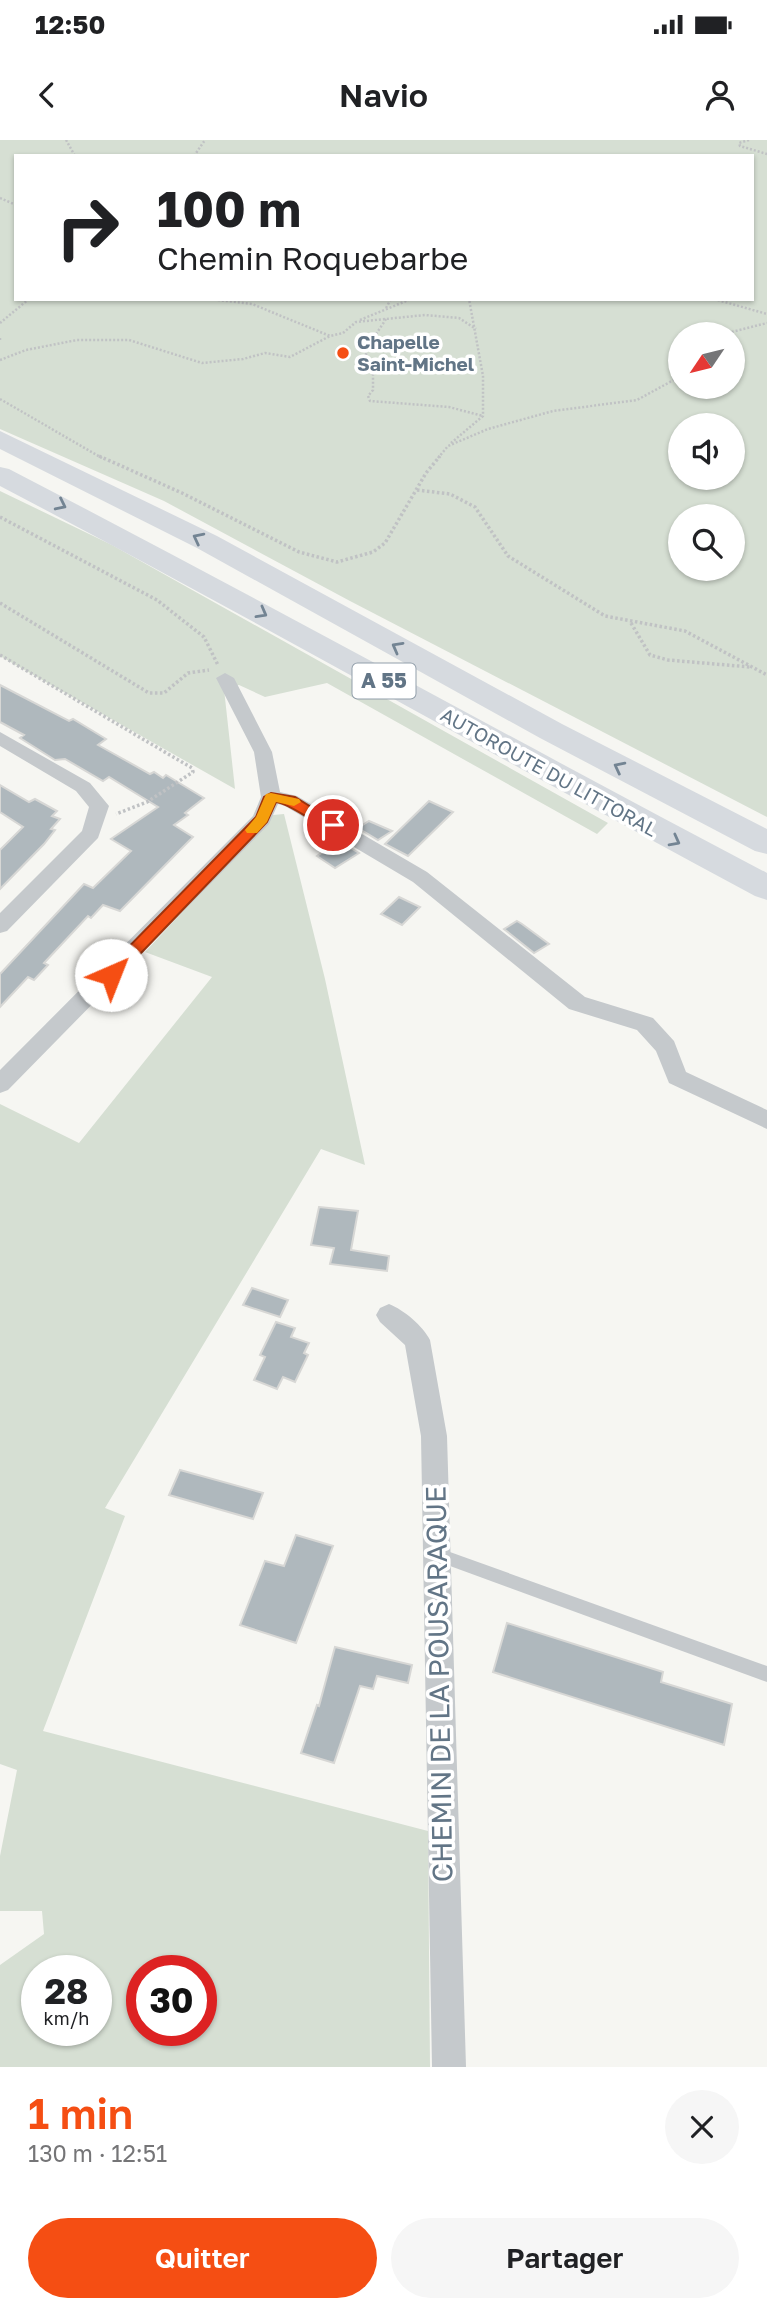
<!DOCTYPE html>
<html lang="fr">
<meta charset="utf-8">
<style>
body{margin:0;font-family:"Golos Text",sans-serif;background:#f6f6f6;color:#202124;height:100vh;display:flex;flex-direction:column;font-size:26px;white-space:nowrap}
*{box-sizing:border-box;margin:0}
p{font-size:23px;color:#757577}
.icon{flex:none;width:38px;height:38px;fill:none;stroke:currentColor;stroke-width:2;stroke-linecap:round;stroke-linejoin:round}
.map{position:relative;height:1927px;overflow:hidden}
.details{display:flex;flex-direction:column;background:#fff;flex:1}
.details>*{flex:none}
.hud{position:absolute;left:14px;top:14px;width:740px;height:147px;border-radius:0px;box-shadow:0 2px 5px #0004;background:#fff;color:#202124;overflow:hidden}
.needle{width:46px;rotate:235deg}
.tools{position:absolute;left:668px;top:182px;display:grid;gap:14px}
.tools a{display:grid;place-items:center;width:77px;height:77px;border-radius:50%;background:#fff;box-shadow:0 2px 5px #0004;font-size:35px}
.speed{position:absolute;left:21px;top:1815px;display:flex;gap:14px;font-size:35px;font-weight:700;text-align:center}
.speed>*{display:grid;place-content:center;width:91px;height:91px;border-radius:50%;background:#fff;box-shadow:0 2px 5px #0004;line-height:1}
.speed small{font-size:18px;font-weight:400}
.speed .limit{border:10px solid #d22;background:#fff;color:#111}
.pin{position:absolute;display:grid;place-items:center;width:60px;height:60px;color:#fff;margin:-30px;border:4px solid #fff;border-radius:50%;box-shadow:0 2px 7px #0007}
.me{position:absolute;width:77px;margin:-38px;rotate:44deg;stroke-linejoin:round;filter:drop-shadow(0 0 5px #0008)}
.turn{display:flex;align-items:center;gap:24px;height:147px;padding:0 28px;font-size:32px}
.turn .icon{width:91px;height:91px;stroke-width:2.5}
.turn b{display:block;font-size:49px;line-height:60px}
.round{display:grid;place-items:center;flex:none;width:74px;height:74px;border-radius:37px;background:#f6f6f6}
.head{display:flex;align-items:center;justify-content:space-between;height:119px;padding:0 28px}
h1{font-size:42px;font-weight:600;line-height:52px;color:#f54e13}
.cta{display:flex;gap:14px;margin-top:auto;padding:14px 28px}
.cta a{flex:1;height:80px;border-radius:42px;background:#f54e13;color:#fff;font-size:28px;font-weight:600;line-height:80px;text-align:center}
.cta a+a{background:#f6f6f6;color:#202124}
.status{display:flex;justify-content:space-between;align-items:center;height:49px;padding:0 35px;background:#fff;direction:ltr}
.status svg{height:19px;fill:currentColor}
header{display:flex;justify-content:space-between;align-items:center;height:91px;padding:0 28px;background:#fff;font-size:32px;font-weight:600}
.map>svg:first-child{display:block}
</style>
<div class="status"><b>12:50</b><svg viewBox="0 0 49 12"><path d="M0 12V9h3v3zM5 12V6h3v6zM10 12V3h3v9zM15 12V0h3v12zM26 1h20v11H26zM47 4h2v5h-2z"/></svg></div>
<header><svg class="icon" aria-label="back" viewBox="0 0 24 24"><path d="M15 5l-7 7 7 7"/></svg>Navio<svg class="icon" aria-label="person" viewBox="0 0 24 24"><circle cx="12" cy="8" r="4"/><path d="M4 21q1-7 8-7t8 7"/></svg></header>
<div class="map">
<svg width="767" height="1927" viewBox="0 0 767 1927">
<rect width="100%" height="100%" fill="#f6f6f2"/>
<path fill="#d6dfd3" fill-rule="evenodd" d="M0 0H767V677L350 461 164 361 0 289ZM16 16H752V159H16ZM681 194H733V247H681ZM681 285H733V338H681ZM681 376H733V429H681Z
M0 351 112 405 608 683 597 694 327 543 265 557 239 545 224 549 235 649 0 516Z
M284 674 325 839 365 1025 321 1009 105 1368 125 1376 43 1591 428 1691 430 1927H0V1825L44 1794 42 1771H0V1716L17 1630 0 1624V964L79 1003 212 837 145 812 273 675ZM37 1830H96V1890H37ZM142 1830H201V1890H142Z"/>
<path fill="#afb8bd" stroke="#d7d7d5" stroke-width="2" d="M0 545 69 581 73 579 106 599 98 605 150 634 154 632 163 638 166 635 204 658 185 673 188 675 174 685 193 697 182 708 120 771 103 765 91 778 88 776 44 823 48 825 34 840 28 837 0 867V834L84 744 93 748 131 711 111 699 158 667 109 637 103 641 65 619 55 620 20 598 24 595 0 582Z
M0 645 29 662 35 659 57 671 52 676 60 679 51 689 55 690 44 704 0 749V710L23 687 0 672Z
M429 661 453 672 408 716 385 704Z
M369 681 392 691 378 700 358 688Z
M339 701 359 713 335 728 317 716Z
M399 757 420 767 402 785 381 774Z
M517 781 522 784 549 804 534 813 504 789Z
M319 1067 358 1071 351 1110 389 1116 387 1131 330 1124 334 1108 311 1105Z
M252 1148 288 1160 280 1177 243 1165Z
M276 1182 295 1188 291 1197 309 1203 304 1213 308 1215 295 1242 283 1237 277 1249 254 1240 265 1217 260 1215Z
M180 1330 263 1353 253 1379 169 1355Z
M296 1395 333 1406 296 1503 240 1485 265 1421 284 1426Z
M507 1483 663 1532 661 1542 732 1564 724 1605 493 1532Z
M335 1507 412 1525 408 1543 377 1536 373 1549 360 1546 334 1623 301 1613 317 1565 319 1566Z"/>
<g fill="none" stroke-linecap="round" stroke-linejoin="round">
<path stroke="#c0c2c4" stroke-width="2.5" stroke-dasharray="2 2" stroke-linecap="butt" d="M66 0 75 16
M749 0 739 3 740 6 767 14
M194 16 205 0
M0 58 16 65
M210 159 252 164 330 196 343 193 356 182 425 175 459 178 476 189
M714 159 767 174
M386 168 391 159
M386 179 367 208 365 221 373 229V250L368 256 370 261 449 267 483 276
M360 180 411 159
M0 183 29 159
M724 194 767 183
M0 198V202
M0 220 26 210 77 200H129L202 223 243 219 265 213 290 217 330 196
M0 259 102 318
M451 303 483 276V236L469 159
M438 318 448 306 488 289 553 271 637 260 681 236"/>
<path stroke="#c0c2c4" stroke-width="3.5" stroke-dasharray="2.5 2.5" stroke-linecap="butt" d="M99 316 182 353 299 412 337 422 373 412 385 403 426 333 440 316
M417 350 450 354 475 367 508 416 605 476 685 491 767 535
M0 377 157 460 204 497 218 525
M0 463 149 553H164L188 533 209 530
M631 483 650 515 668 520 750 527
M0 515 192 628 193 632 147 662 116 674"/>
<path fill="#c5c9cc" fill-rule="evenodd" d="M436 1407 767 1526V1542L431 1419 429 1414 431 1409Z"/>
<path fill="#c5c9cc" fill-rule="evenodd" d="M225 533 234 538 272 612 280 652 297 656 427 732 585 857 653 878 674 901 686 932 767 970V989L669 943 656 911 637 890 569 869 413 742 285 666 278 664 269 684 8 950 0 953V930L253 676 261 657 254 612 216 538Z
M0 592 90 643 109 666 98 698 7 791 0 793V773L82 691 89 667 76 651 0 606Z
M389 1164C404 1170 423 1186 430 1200L447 1296 466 1927H432L421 1296 405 1205 380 1182 376 1175 380 1168Z"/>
<path fill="#d6dadf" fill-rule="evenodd" d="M0 291 217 396 562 584 767 689V714L755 711 540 598 197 408 0 309Z
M0 327 9 329C264 461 514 600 767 733V760L755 756C503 621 254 479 0 346Z"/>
</g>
<defs><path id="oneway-chevron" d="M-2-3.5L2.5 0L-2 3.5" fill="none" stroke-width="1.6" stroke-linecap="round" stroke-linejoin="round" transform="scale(1.75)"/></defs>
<g stroke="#738493">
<use href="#oneway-chevron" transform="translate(61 365) rotate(26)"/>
<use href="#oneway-chevron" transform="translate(198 398) rotate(-153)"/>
<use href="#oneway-chevron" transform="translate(262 473) rotate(29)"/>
<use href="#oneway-chevron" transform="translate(397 507) rotate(-151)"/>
<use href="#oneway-chevron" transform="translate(619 627) rotate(-153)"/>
<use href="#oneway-chevron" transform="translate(675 701) rotate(28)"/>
</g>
<path fill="#f54e13" stroke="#9f330c" stroke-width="2" d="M271 653 295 657 340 685 338 689C321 692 296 665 276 662L267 682 116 839H105L103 835 105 831 256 677 264 657Z"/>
<path fill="#f59e0b" d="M271 653 299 659 301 662 294 666 276 662 267 682 257 693H247L245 690 256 677 266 654Z"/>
<circle fill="#f54e13" stroke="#fff" stroke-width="2.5" cx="343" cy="213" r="7"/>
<g text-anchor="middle" stroke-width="7" stroke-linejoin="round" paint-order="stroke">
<g font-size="19" font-weight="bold" fill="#627586" stroke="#fff" text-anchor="start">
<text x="357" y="209">Chapelle<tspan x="357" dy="22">Saint-Michel</tspan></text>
</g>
<g font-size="19" fill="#627586" stroke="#fff">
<text transform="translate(549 632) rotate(29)" y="7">AUTOROUTE DU LITTORAL</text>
</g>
<rect fill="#fff" stroke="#919eaa" stroke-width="2" x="352.5" y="523.5" width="63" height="35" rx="5"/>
<g font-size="21" font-weight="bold" fill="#627586">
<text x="384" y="548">A 55</text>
</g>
<g font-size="28" fill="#627586" stroke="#fff">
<text transform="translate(439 1544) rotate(-91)" y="10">CHEMIN DE LA POUSARAQUE</text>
</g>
</g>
</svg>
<div class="tools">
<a><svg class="needle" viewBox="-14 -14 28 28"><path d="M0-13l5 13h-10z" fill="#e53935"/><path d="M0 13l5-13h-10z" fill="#757577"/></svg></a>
<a><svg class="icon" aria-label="sound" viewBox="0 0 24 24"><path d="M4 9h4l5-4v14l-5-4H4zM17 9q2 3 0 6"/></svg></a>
<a><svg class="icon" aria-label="search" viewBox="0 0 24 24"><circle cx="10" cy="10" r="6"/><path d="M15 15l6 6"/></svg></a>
</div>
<div class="speed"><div>28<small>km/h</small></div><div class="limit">30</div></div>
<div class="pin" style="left:333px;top:685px;background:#d93025"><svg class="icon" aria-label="arrive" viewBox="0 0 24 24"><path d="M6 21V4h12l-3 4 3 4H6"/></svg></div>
<svg class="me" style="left:111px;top:835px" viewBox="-20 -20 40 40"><circle r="19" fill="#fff"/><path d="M0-13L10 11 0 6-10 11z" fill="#f54e13"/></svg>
<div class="hud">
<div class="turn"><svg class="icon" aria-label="right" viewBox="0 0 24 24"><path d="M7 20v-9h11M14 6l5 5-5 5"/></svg><div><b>100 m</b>Chemin Roquebarbe</div></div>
</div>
</div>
<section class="details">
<div class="head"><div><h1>1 min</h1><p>130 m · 12:51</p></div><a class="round"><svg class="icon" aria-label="close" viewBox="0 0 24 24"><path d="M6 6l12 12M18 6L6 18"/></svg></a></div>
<div class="cta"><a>Quitter</a><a>Partager</a></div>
</section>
